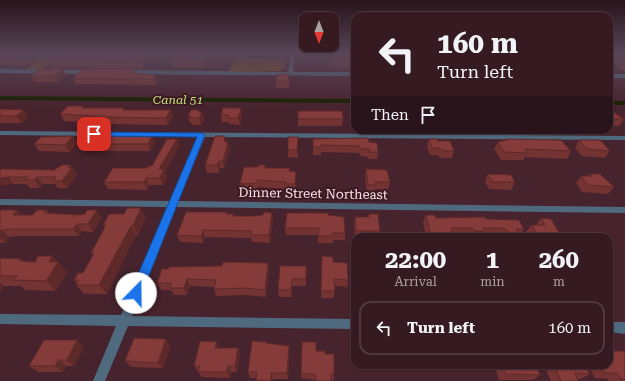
<!DOCTYPE html>
<style>
body{margin:0;font-family:"Roboto Serif",serif;background:#3d232a;color:#f1f3f6;height:100vh;display:flex;flex-direction:column;font-size:15px;white-space:nowrap}
*{box-sizing:border-box;margin:0}
p{font-size:13px;color:#aaa1a5}
.icon{flex:none;width:22px;height:22px;fill:none;stroke:currentColor;stroke-width:2;stroke-linecap:round;stroke-linejoin:round}
.map{position:relative;flex:1;overflow:hidden}
.details{position:absolute;left:351px;top:233px;width:262px;height:136px;display:flex;flex-direction:column;background:#351a22;border-radius:12px;box-shadow:0 1px 3px #0004,0 0 0 1px #4f3840}
.details>*{flex:none}
.banner{position:absolute;left:351px;top:12px;width:262px;height:122px;border-radius:12px;box-shadow:0 1px 3px #0004,0 0 0 1px #4f3840;background:#351a22;color:#f1f3f6;overflow:hidden}
.needle{width:26px;rotate:180deg}
.controls{position:absolute;left:299px;top:12px;display:grid;gap:8px}
.controls a{display:grid;place-items:center;width:40px;height:40px;border-radius:8px;background:#351a22;box-shadow:0 1px 3px #0004,0 0 0 1px #4f3840;font-size:20px}
.pin{position:absolute;display:grid;place-items:center;width:34px;height:34px;color:#fff;margin:-17px;border-radius:8px;box-shadow:0 2px 6px #0006}
.me{position:absolute;width:44px;margin:-22px;rotate:22deg;stroke-linejoin:round;filter:drop-shadow(0 0 3px #0008)}
.turn{display:flex;align-items:center;gap:14px;height:84px;padding:0 20px;font-size:18px}
.turn .icon{width:52px;height:52px;stroke-width:2.5}
.turn b{display:block;font-size:28px;line-height:34px}
.then{display:flex;align-items:center;height:38px;padding:0 20px;background:#0003;gap:8px;font-size:15px}
.eta{display:flex;justify-content:space-evenly;align-items:center;height:68px;text-align:center}
.eta b{font-size:24px;font-weight:700;line-height:28px}
ul{padding:0;list-style:none}
li{display:flex;align-items:center;gap:12px;height:54px;margin:0 8px 6px;padding:0 12px;border:2px solid #4f3840;border-radius:12px}
li div{flex:1}
li b{display:block;font-size:15px}
li em{font-style:normal}
.map>svg:first-child{display:block}
</style>
<div class="map">
<svg width="625" height="381" viewBox="0 0 625 381">
<rect width="100%" height="100%" fill="#47232d"/>
<path fill="#774816" d="M37 56 60 57 42 69H26L37 61 35 59Z
M240 58 287 59 284 68 279 71 228 72 236 59Z"/>
<g fill="none" stroke-linecap="round" stroke-linejoin="round">
<path fill="#172100" fill-rule="evenodd" d="M0 96 355 99V103L0 100Z
M609 101H625V105H609Z"/>
<path fill="#4f6a7f" fill-rule="evenodd" d="M291 53H295L293 72H355V76L127 74 124 72 127 70 288 72Z
M0 69 89 70 92 72 89 74 0 73Z
M609 74H625V78H609Z
M0 131 625 136V140L205 137 178 201 625 207V213L176 207 132 316 355 319V329L128 326 105 381H93L116 326 0 324V314L121 315 168 207 0 205V199L170 201 198 137 0 135Z
M609 322H625V334L609 332Z"/>
</g>
<path fill="#723332" d="M3 53H45L27 66 0 65V55Z
M59 53H155L143 69 93 68 92 66 52 68 48 62Z
M212 53 205 67H173L171 61Z
M330 53H355V71V68H338V66H331Z
M609 53H625V72L614 64 616 60 609 56Z
M63 69 66 75 58 82H35L31 76Z
M136 73 155 75 157 81 156 85 76 84 73 78Z
M289 74V88H276V81Z
M85 108H124L125 110 173 117 168 125 109 124 64 121 60 114Z
M241 108 242 115 240 125 229 124V122H222L221 115Z
M0 109 28 117 21 123H0Z
M199 112H202L204 119 201 125H192V123H190L188 116Z
M609 112 624 119 619 126H609Z
M298 119H343L342 126H298Z
M73 136 77 143 70 152 39 151 34 144Z
M177 139 179 146 165 172 167 177 163 185H149L147 190 108 189 104 182 152 166Z
M313 139 369 142 378 152 377 159H368V157L360 156 359 153 321 152V155H313Z
M429 139 438 141 454 151 452 158H441L437 155H430L427 146Z
M506 139 571 151 567 159 525 157 523 160H501L494 149 498 142 505 141Z
M579 140 610 151 605 158 582 156 575 148Z
M226 142 230 149 224 168H220L219 173H207L205 165Z
M155 143 150 151H106L102 144Z
M298 144V158L288 157V150Z
M71 165 77 175 67 188H58L55 184H43L40 188H30L27 184H13L0 169 54 170Z
M265 165 266 168H290V171L296 172V191H286V189L258 187V190L242 191 240 184 258 167Z
M366 169 390 182 388 190 375 189 374 192H367L365 177Z
M488 174 515 182 511 190 489 189 485 182Z
M590 174 614 187 608 194 582 192 576 183 581 176H588Z
M0 210 21 215H33L46 210 49 213 102 218 93 232 82 231 79 236H19L9 237 5 243H0Z
M226 212 227 214H233L234 216 273 220 270 243 252 242 251 238 205 237 203 243 180 242 177 235Z
M369 214 380 231 379 237H355L354 224 355 217H368Z
M328 215 345 233V240H333V243H318V235H286L285 228Z
M426 215 436 218 486 219 524 229 519 237H502L497 235H482L481 237H470L469 235H453V237H426L423 222Z
M146 218 138 235H136L107 294H84L76 285 77 284 74 280 83 273 93 256 91 253 105 229 103 225Z
M541 218 562 237H529L526 232 531 225H536Z
M52 256 57 262H58L67 272 56 291 25 290 21 286H4L0 292V258L21 259 24 262H35Z
M322 256 333 262 348 280 347 287 335 286 334 298H321Z
M268 263 269 270 266 297 246 295 216 296 214 289V287L190 286 187 295H174L171 290H161L157 283 168 269Z
M306 266V286H292V297H279L278 290Z
M267 344 289 352 288 379H273L272 381H256V378H250L248 372Z
M171 345 163 368 131 367 125 361Z
M84 347 74 366H66L63 372H38L29 366Z
M219 348H238L240 354 237 372H231L230 378 202 377 194 366Z
M316 351 325 354 334 374V380H316L301 378V373Z
M625 351V381H609L608 379 595 378 588 365H609Z
M494 365H536L540 375 533 380H499Z
M544 365H585L590 374 581 379H577L578 381H551Z"/>
<path fill="#5d2929" d="M33 53H45L27 66 24 60Z
M149 53H155L143 69 141 63Z
M207 53H212L205 67 203 61Z
M63 69 66 75 58 82 54 76Z
M155 75 157 81 156 85 154 79Z
M241 108 242 115 240 125 238 118Z
M24 110 28 117 21 123 16 116Z
M171 110 173 117 168 125 166 118Z
M199 110 200 116 202 112 204 119 201 125 198 112Z
M73 136 77 143 70 152 65 145Z
M152 136 155 143 150 151 148 144Z
M224 136 226 143 228 142 230 149 224 168 223 161 225 142Z
M298 137V158L297 150Z
M177 139 179 146 165 172 167 177 163 185 160 178 159 169Z
M219 161 220 168 219 173 217 165Z
M71 165 77 175 67 188 62 181 68 168Z
M296 172V191L295 184Z
M8 177 13 184 0 186V178Z
M37 177 43 184 40 188 34 180Z
M146 178 149 185 147 190 144 182Z
M141 208 146 218 138 235 133 226Z
M17 210 23 217 13 215Z
M97 210 102 218 93 232 88 224Z
M272 213 273 220 270 243 269 235Z
M77 224 82 231 79 236 73 229Z
M131 226 136 235 107 294 99 285Z
M2 230 9 237 5 243 0 238V232Z
M203 230 205 237 203 243 201 236Z
M52 256 57 263 58 262 67 272 56 291 46 281 49 262Z
M268 263 269 270 266 297 265 290Z
M187 279 190 286 187 295 184 288Z
M292 279V297L291 290Z
M0 282 4 286 0 292Z
M166 339 171 345 163 368 158 363Z
M77 340 84 347 74 366 67 360Z
M217 342 220 348H215Z
M289 346V352L288 379 287 373Z
M238 348 240 354 237 372 235 366Z
M58 360 66 366 63 372 55 366Z
M228 366 231 372 230 378 227 372Z
M271 373 273 379 272 381H271Z"/>
<path fill="#853b3a" stroke="#5d2929" d="M3 53H33L24 60 0 59V55Z
M59 53H149L141 63 90 62 92 60 48 62Z
M176 53H207L203 61H171Z
M331 53H355V62H339L338 59H332Z
M618 53H625V63L617 58H625Z
M40 69H63L54 76H31Z
M83 69H135L132 73 155 75 154 79 73 78Z
M289 74 288 81H276L277 75Z
M68 106H84L82 108H124L123 110H171L166 118 106 117 60 114Z
M223 108H241L238 118H228L229 115H221Z
M0 109 24 110 16 116H0Z
M191 110H199L198 112H202L199 118H190L191 116H188Z
M298 111H342L343 119H298Z
M609 112H613L624 119H609Z
M73 136 65 145 34 144 41 137Z
M108 136H152L148 144H102Z
M215 136H224L225 142H228L223 161H219L217 165H205Z
M288 137H298L297 150H288Z
M368 138 369 142 377 143 378 152H369V149H360V146L321 145V147H313V139Z
M167 139H177L159 169H164L160 178H146L144 182H104L113 168H147L148 166H152Z
M429 139H437L438 141H450L454 151H443L439 148H432Z
M506 139 561 140 571 151 525 149 527 153 504 152 498 142 507 140Z
M579 140H600L610 151 587 149Z
M62 165H71L68 168H72L62 181H53L56 177H37L34 180H24L28 177H8L0 178V169L54 170Z
M259 165H265V168H290L289 171 296 172 295 184H286V182L257 180V183L240 184 244 167H258Z
M366 169 387 170 390 182H375L376 185H368Z
M488 174 511 175 515 182H492Z
M590 174H600L614 187 588 185 581 176H592Z
M127 208H141L133 226H131L99 285H76L79 280H74L78 273H83L94 253H91L106 225H103L109 214H124Z
M0 210H17L13 215H33L37 210H46L44 213 79 215 85 214 87 210H97L88 224H77L73 229H12L2 230 0 232Z
M186 212H226V214H233V216H254L263 215 264 212 272 213 269 235H251V231L203 230 201 236 177 235Z
M287 213H328V215L344 217 345 233H333V236H318L319 228H285Z
M369 214H378L380 231H356L355 217H369Z
M426 215H435L436 218 485 217 486 219 519 220 524 229H516L518 233H509L506 229 501 228H483L484 231H474L472 228H451L454 235 431 237Z
M541 218 551 219 562 237H539L531 225H545Z
M38 256H52L49 262H58L46 281 14 280 17 276H0V258L21 259 19 261 35 262Z
M322 256 333 257V262L347 263 348 280 334 279 335 291H321Z
M223 262 268 263 265 290 244 288 214 289 216 280 187 279 184 288H170L171 283H157L162 269H168L169 267 222 266Z
M280 266H306V279H292L291 290H278Z
M134 338 166 339 158 363 125 361Z
M44 340H77L67 360H58L55 366H29Z
M200 341 217 342 215 348H238L235 366H228L227 372H198L200 366H194Z
M252 341 267 342 266 343 289 346 287 373H271V381L256 380 257 372H248Z
M302 342H316V351H325V354H334V374H331V381H316V375L301 373Z
M609 351H625V379H621L617 373H604L599 365H609Z
M502 365H536L540 375 505 374Z
M554 365H585L590 374 575 373 578 381H561Z"/>
<linearGradient id="sky" x2="0" y2="1"><stop stop-color="#271319"/><stop offset="0.5" stop-color="#584557"/><stop offset="1" stop-color="#584557" stop-opacity="0"/></linearGradient>
<rect width="625" height="107" fill="url(#sky)"/>
<path fill="#1a73e8" stroke="#114b97" d="M92 132 202 133 205 135 142 293 140 296 136 298 132 296 130 293 197 137 94 136 92 135Z"/>
<g text-anchor="middle" stroke-width="4" stroke-linejoin="round" paint-order="stroke">
<g font-size="12" font-style="italic" fill="#c1e07a" stroke="#3c1923">
<text x="178" y="104">Canal 51</text>
</g>
<g font-size="13" fill="#fee5ea" stroke="#3c1923">
<text transform="translate(313 193) rotate(1)" y="5">Dinner Street Northeast</text>
</g>
</g>
</svg>
<div class="controls">
<a><svg class="needle" viewBox="-14 -14 28 28"><path d="M0-13l5 13h-10z" fill="#e53935"/><path d="M0 13l5-13h-10z" fill="#aaa1a5"/></svg></a>
</div>
<div class="pin" style="left:94px;top:134px;background:#d93025"><svg class="icon" aria-label="arrive" viewBox="0 0 24 24"><path d="M6 21V4h12l-3 4 3 4H6"/></svg></div>
<svg class="me" style="left:136px;top:293px" viewBox="-20 -20 40 40"><circle r="19" fill="#fff"/><path d="M0-13L10 11 0 6-10 11z" fill="#1a73e8"/></svg>
<div class="banner">
<div class="turn"><svg class="icon" aria-label="left" viewBox="0 0 24 24"><path d="M17 20v-9H6M10 6l-5 5 5 5"/></svg><div><b>160 m</b>Turn left</div></div>
<div class="then">Then<svg class="icon" aria-label="arrive" viewBox="0 0 24 24"><path d="M6 21V4h12l-3 4 3 4H6"/></svg></div>
</div>
<section class="details">
<div class="eta">
<div><b>22:00</b><p>Arrival</p></div>
<div><b>1</b><p>min</p></div>
<div><b>260</b><p>m</p></div>
</div>
<ul>
<li><svg class="icon" aria-label="left" viewBox="0 0 24 24"><path d="M17 20v-9H6M10 6l-5 5 5 5"/></svg><div><b>Turn left</b></div><em>160 m</em></li>
</ul>
</section>
</div>
